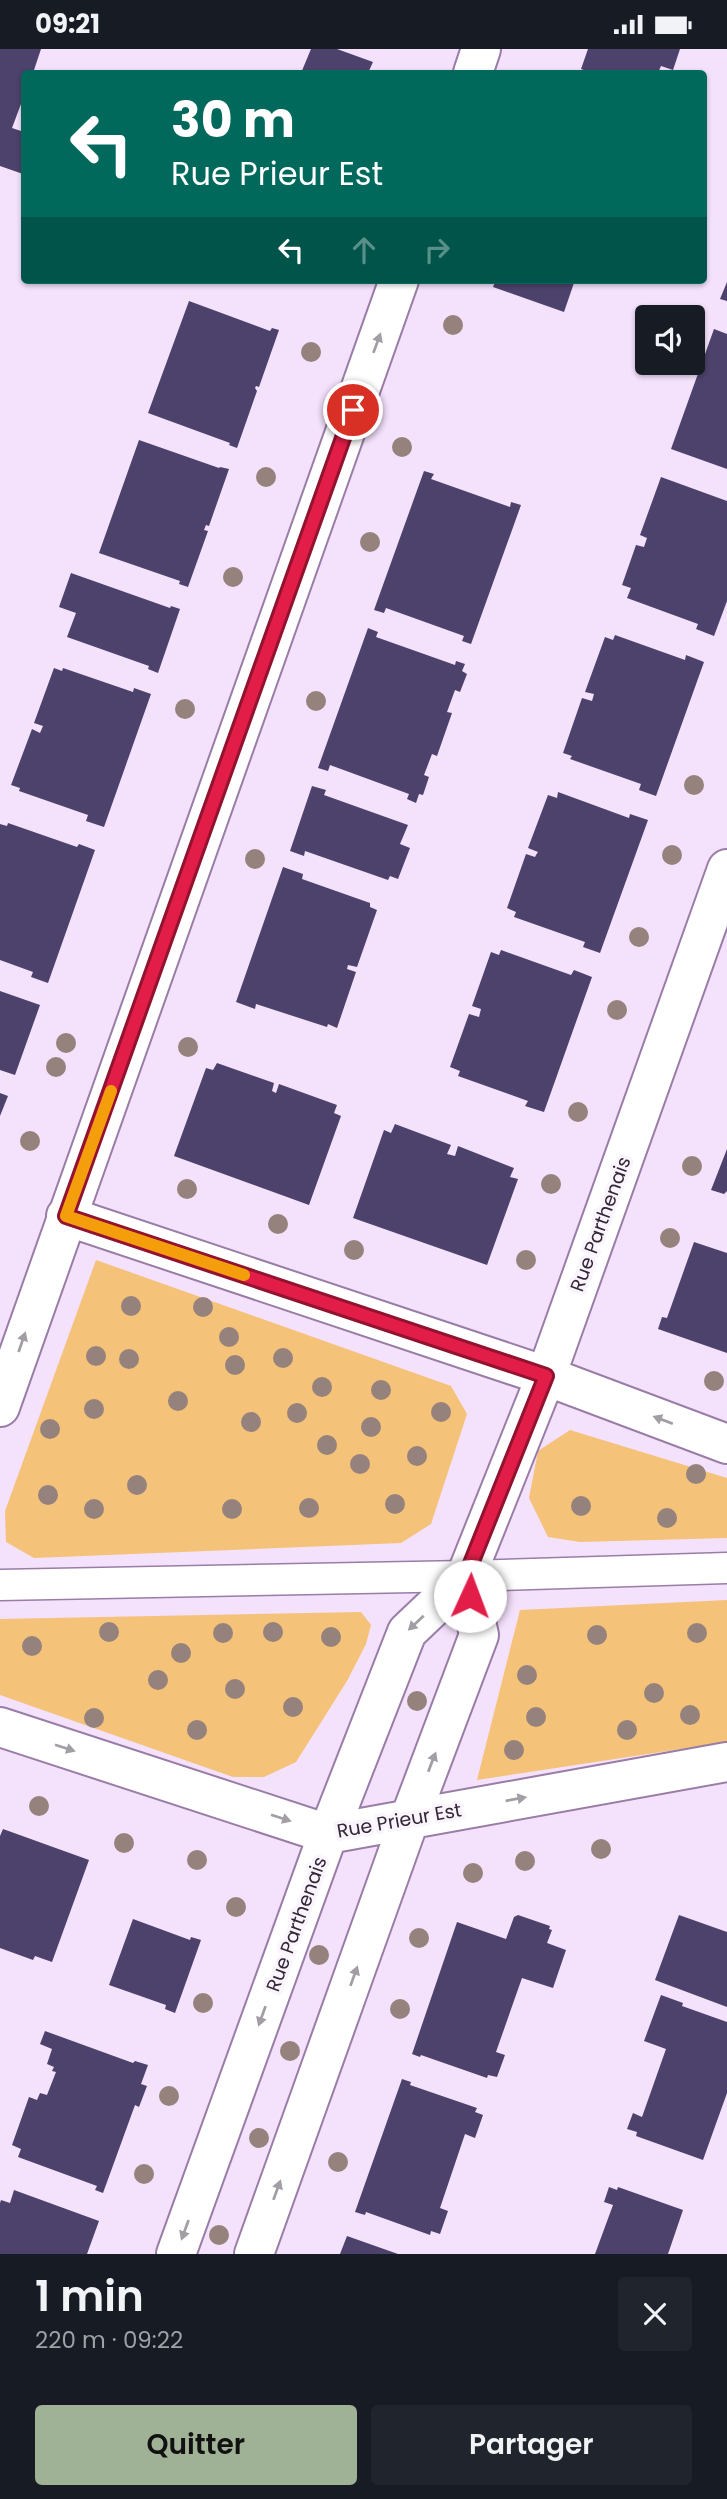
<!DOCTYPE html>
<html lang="fr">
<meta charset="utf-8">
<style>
body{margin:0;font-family:Poppins,sans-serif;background:#20242c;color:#f1f3f6;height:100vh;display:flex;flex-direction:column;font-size:26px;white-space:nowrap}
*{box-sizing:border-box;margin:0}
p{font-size:23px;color:#9ea1a6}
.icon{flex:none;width:38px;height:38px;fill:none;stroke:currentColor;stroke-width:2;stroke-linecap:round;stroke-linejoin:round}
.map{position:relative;height:2205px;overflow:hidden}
.drawer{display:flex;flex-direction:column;background:#171b24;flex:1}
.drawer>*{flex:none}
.guide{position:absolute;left:21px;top:21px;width:686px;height:214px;border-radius:7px;box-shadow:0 2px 5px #0004;background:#00695c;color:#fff;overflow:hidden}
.tools{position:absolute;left:635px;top:256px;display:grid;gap:14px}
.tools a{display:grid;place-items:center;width:70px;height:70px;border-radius:7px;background:#171b24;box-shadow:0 2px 5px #0004;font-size:35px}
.pin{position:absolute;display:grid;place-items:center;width:60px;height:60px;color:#fff;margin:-30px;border:4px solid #fff;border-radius:50%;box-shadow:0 2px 7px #0007}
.me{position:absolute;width:77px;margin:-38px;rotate:2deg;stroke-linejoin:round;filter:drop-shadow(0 0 5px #0008)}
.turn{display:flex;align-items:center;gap:24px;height:147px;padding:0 35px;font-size:32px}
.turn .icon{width:91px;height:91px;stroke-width:2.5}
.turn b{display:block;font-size:49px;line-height:60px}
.lanes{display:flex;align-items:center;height:66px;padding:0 35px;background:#0003;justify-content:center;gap:35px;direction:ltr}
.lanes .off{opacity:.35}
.round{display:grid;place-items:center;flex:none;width:74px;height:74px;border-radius:7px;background:#20242c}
.head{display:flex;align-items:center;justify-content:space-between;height:119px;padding:0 35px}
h1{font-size:42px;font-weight:600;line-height:52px}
.cta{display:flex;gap:14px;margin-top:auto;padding:14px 35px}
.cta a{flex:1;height:80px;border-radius:7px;background:#9fb296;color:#111;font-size:28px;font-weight:600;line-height:80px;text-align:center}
.cta a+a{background:#20242c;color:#f1f3f6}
.status{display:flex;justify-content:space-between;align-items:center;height:49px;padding:0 35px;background:#171b24;direction:ltr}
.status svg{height:19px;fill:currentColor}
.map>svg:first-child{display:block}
</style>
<div class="status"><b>09:21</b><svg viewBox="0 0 49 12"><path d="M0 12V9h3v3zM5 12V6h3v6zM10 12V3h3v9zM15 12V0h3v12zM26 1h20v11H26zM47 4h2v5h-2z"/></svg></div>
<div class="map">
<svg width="727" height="2205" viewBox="0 0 727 2205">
<rect width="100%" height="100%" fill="#f4e1fc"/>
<path fill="#f4c279" d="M96 1211 451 1337 467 1365 431 1475 401 1494 34 1509 6 1493 5 1462Z
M570 1381 727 1429V1489L580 1493 548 1488 529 1449 538 1402Z
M727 1551V1693L477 1731 520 1561Z
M361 1563 371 1576 366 1595 347 1632 296 1713 264 1728H233L0 1646V1570Z"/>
<path fill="#4d426b" d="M0 0H41L33 24H24V47L12 79 24 83 23 125 0 117Z
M311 0H337L373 13 368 24H301Z
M588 0H680L673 21 661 17 658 24H592L581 20Z
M496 231H575L564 263 493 238Z
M727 233V252L720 250Z
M189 252 270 282 272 279 279 281 259 338 256 337 255 339 257 342 237 399 229 396 230 394 148 364Z
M714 280 727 285V420L671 400Z
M139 391 219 419 220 418 229 420 209 477 206 476 204 481 208 482 188 538 179 535 180 532 99 504Z
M424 422 434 425 431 430 510 458 511 453 521 456 471 595 462 592 464 587 386 559 384 564 374 561Z
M661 428 727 452V552L714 587 696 580 698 575 627 549 631 539 622 536 636 496 644 498 647 489 640 486Z
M71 524 170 559 171 557 180 560 158 624 148 620 149 617 67 588 76 564 59 558Z
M368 579 378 583 376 588 455 616 456 612 465 615 462 622 467 625 460 643 455 641 447 663 452 664 437 707 432 705 424 726 429 728 423 746 419 745 416 754 407 750 409 745 330 716 328 722 318 719Z
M615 586 685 611 686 606 704 613 656 747 639 741 641 735 570 710 572 707 563 704 582 649 592 652 594 645 585 643 605 588 613 591Z
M54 619 62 622 63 619 133 643 134 639 151 645 104 778 86 772 88 766 19 742 20 739 11 736 32 680 40 684 43 677 34 674Z
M312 737 326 741 324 746 408 776 400 795 410 799 398 830 390 827 388 831 305 802 304 807 290 802Z
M558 743 629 769 630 765 648 771 600 904 583 898 585 893 514 868 516 863 507 859 526 805 535 808 536 806 538 803 528 799 548 746 557 749Z
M8 774 77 798 79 795 95 801 48 934 31 928 33 923 0 911V775L7 777Z
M283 818 303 825 302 830 370 854V858L377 861 357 918 348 916 347 920 356 923 337 979 328 975 327 978 256 955 255 960 236 953Z
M501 901 571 926 574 921 592 928 544 1063 525 1057 528 1052 458 1027 460 1022 450 1018 469 965 479 968 481 960 472 957 491 903 499 906Z
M0 942 40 956 15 1026 0 1021Z
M217 1014 274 1034 272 1042 276 1044 279 1035 337 1056 334 1064 341 1067 309 1156 174 1107 206 1019 213 1021Z
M0 1044 8 1047 0 1067Z
M395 1075 451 1096 447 1105 455 1107 458 1097 514 1119 510 1128 518 1130 487 1216 353 1169 384 1081 391 1084Z
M727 1100V1142L724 1145 711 1141Z
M694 1193 727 1204V1304L658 1280 662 1268 667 1269Z
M3 1780 89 1811 52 1913 35 1907 33 1911 0 1899V1787Z
M518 1866 550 1877 549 1880 552 1881 547 1894 566 1901 553 1939 522 1929 496 2003 505 2006 497 2028 488 2026 487 2029 421 2006 420 2008 412 2005 457 1873 506 1890 514 1868Z
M679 1866 727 1883V1958L655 1931Z
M133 1870 190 1891 191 1888 201 1891 175 1964 165 1960 166 1956 109 1936Z
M661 1946 683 1954 682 1957 727 1973V2044L703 2111 636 2087 637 2083 627 2080 633 2064 642 2068 666 2000 644 1992Z
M45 1982 133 2014 135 2012 148 2016 141 2035 147 2037 139 2058 135 2056 103 2144 95 2141 97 2137 18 2108 21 2100 12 2096 29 2048 37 2051 40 2044 47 2046 56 2023 52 2022 54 2018 47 2015 52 2000 40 1995Z
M402 2030 411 2033 410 2036 477 2059 475 2063 483 2066 475 2089 465 2085 440 2159 448 2162 440 2185 431 2182 430 2186 366 2163 365 2166 355 2163Z
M609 2138 617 2141 618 2138 683 2161 668 2205H595L613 2156 604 2153Z
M14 2141 99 2172 87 2205H0V2154L1 2151 10 2154Z
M347 2187 398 2205H340Z"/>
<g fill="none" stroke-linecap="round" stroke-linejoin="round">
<defs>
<path id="pedestrian" d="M0 1536 466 1527 727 1519"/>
<path id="minor" d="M473 24 481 0
M66 1167 546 1327 727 1395
M0 1358 399 231
M0 1678 328 1785 727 1713
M176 2205 328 1785 407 1583 466 1527 546 1327 727 820
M254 2205 410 1769 479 1586 466 1527"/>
</defs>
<use href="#pedestrian" stroke="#997da6" stroke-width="33"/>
<use href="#minor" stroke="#997da6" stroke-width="42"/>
<use href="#pedestrian" stroke="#fff" stroke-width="30"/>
<use href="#minor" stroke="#fff" stroke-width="38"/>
</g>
<g fill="#96827c">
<circle cx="453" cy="276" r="10"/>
<circle cx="311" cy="303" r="10"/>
<circle cx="402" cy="398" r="10"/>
<circle cx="266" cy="428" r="10"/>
<circle cx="370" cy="493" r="10"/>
<circle cx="233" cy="528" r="10"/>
<circle cx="316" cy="652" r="10"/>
<circle cx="185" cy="660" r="10"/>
<circle cx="694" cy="736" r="10"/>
<circle cx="672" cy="806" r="10"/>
<circle cx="255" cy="810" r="10"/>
<circle cx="639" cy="888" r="10"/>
<circle cx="617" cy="961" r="10"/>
<circle cx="66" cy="994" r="10"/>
<circle cx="188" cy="998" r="10"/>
<circle cx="56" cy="1018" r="10"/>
<circle cx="578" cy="1063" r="10"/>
<circle cx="30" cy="1092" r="10"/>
<circle cx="692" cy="1117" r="10"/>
<circle cx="551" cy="1135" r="10"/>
<circle cx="187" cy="1140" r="10"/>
<circle cx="278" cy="1175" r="10"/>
<circle cx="670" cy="1189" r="10"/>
<circle cx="354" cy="1201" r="10"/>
<circle cx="526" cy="1211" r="10"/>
<circle cx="131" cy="1257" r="10"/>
<circle cx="203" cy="1258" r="10"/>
<circle cx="229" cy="1288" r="10"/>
<circle cx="96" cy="1307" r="10"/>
<circle cx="283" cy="1309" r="10"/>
<circle cx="129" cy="1310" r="10"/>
<circle cx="235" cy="1316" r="10"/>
<circle cx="714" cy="1332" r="10"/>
<circle cx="322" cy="1338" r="10"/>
<circle cx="381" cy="1341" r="10"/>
<circle cx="178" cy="1352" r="10"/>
<circle cx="94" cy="1360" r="10"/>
<circle cx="441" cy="1363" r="10"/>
<circle cx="297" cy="1364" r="10"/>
<circle cx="251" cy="1373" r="10"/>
<circle cx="371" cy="1378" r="10"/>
<circle cx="50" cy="1380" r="10"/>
<circle cx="327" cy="1396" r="10"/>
<circle cx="417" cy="1407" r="10"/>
<circle cx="360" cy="1415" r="10"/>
<circle cx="696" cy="1425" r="10"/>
<circle cx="137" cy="1436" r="10"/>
<circle cx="48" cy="1446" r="10"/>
<circle cx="395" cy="1455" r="10"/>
<circle cx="581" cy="1457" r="10"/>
<circle cx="309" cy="1459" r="10"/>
<circle cx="94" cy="1460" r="10"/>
<circle cx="232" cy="1460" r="10"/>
<circle cx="667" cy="1469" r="10"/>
<circle cx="109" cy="1583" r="10"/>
<circle cx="273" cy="1583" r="10"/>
<circle cx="223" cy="1584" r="10"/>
<circle cx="697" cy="1584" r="10"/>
<circle cx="597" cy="1586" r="10"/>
<circle cx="331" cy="1588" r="10"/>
<circle cx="32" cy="1597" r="10"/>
<circle cx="181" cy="1604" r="10"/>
<circle cx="527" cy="1626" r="10"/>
<circle cx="158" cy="1631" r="10"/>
<circle cx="235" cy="1640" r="10"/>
<circle cx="654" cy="1644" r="10"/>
<circle cx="417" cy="1652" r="10"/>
<circle cx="293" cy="1658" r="10"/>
<circle cx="690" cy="1666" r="10"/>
<circle cx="536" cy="1668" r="10"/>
<circle cx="94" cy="1669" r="10"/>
<circle cx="197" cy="1681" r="10"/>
<circle cx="627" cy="1681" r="10"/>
<circle cx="514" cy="1701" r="10"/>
<circle cx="39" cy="1757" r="10"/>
<circle cx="124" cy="1794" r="10"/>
<circle cx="601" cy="1800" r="10"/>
<circle cx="197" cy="1811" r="10"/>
<circle cx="525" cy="1812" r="10"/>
<circle cx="473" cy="1824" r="10"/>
<circle cx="236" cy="1858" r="10"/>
<circle cx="419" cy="1889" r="10"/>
<circle cx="319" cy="1906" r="10"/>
<circle cx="203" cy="1954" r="10"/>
<circle cx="400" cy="1960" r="10"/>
<circle cx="290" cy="2002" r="10"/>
<circle cx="169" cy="2047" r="10"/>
<circle cx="259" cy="2089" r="10"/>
<circle cx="338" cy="2113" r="10"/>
<circle cx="144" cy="2125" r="10"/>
<circle cx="219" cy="2186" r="10"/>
</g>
<defs><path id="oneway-solid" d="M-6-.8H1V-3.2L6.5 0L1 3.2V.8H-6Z" transform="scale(1.75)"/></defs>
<g fill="#a39da5">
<use href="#oneway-solid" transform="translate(377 294) rotate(-70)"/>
<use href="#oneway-solid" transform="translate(22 1293) rotate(-71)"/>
<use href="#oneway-solid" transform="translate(663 1371) rotate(-159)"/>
<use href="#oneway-solid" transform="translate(416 1574) rotate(137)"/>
<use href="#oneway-solid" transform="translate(65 1699) rotate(18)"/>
<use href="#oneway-solid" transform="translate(432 1713) rotate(-69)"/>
<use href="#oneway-solid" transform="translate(516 1750) rotate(-10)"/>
<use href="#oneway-solid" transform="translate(281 1769) rotate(18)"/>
<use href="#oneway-solid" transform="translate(354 1927) rotate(-70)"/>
<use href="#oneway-solid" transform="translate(262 1967) rotate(110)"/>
<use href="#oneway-solid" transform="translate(277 2141) rotate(-70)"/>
<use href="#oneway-solid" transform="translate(185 2181) rotate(110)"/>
</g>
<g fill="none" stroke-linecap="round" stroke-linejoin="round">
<defs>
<path id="route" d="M353 361 66 1167 546 1327 466 1527 470 1547"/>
</defs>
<use href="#route" stroke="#92132f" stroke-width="18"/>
<use href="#route" stroke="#e11d48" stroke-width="12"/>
<path stroke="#f59e0b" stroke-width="12" d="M111 1042 66 1167 244 1226"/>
</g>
<g text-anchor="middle" stroke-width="7" stroke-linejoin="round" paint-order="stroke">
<g font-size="19" fill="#322637" stroke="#faf4fd">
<text transform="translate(600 1175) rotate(-70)" y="7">Rue Parthenais</text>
<text transform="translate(399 1771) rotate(-10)" y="7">Rue Prieur Est</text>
<text transform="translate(296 1875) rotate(-70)" y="7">Rue Parthenais</text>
</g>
</g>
</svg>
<div class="tools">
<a><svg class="icon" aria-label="sound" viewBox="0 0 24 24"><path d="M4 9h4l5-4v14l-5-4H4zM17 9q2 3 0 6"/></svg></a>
</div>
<div class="pin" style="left:353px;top:361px;background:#d93025"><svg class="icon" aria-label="arrive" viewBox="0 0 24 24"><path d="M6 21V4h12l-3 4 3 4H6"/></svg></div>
<svg class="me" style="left:470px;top:1547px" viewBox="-20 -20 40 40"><circle r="19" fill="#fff"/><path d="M0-13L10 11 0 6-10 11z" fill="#e11d48"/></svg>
<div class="guide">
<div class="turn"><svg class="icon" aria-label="left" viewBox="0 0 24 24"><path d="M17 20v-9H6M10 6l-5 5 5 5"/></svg><div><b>30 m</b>Rue Prieur Est</div></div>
<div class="lanes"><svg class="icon" aria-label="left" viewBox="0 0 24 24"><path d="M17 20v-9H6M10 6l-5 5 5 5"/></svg><svg class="icon off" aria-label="ahead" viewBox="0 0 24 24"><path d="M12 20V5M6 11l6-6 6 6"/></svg><svg class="icon off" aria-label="right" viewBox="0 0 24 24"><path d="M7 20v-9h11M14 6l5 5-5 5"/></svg></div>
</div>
</div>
<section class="drawer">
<div class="head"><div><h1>1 min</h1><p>220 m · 09:22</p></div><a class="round"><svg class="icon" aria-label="close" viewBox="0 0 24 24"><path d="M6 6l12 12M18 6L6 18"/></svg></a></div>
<div class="cta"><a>Quitter</a><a>Partager</a></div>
</section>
